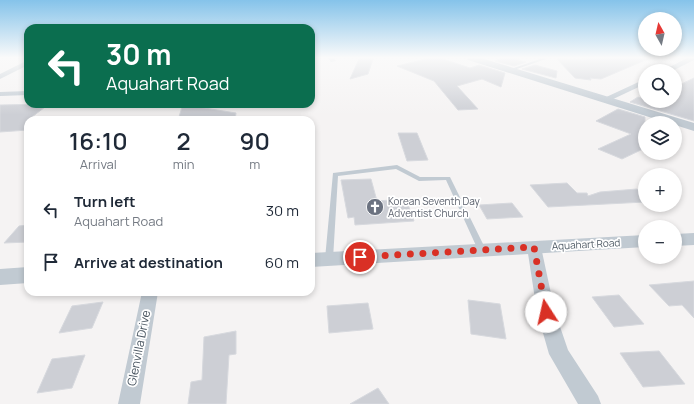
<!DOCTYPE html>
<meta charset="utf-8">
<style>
body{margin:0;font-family:Manrope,sans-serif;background:#f2f2f3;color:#1f2937;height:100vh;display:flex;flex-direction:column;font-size:15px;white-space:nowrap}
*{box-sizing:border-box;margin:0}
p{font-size:13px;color:#747a83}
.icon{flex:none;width:22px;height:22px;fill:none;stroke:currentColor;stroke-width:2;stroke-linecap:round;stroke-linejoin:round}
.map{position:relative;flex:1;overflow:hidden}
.drawer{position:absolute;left:24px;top:116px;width:291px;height:180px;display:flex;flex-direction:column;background:#fff;border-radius:12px;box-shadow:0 2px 6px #0003}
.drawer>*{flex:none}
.guide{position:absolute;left:24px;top:24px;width:291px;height:84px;border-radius:12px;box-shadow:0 2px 6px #0003;background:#0b6e4f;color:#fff;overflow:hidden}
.needle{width:26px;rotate:352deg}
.buttons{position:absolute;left:638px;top:12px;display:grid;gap:8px}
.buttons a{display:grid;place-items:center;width:44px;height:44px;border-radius:50%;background:#fff;box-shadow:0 2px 6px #0003;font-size:20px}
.pin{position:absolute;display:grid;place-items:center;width:34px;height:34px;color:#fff;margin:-17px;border:2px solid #fff;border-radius:50%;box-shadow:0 1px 4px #0007}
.me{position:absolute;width:44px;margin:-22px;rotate:350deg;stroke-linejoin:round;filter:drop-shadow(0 0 3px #0008)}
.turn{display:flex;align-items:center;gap:14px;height:84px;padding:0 16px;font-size:18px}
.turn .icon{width:52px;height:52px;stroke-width:2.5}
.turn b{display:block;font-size:28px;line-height:34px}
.eta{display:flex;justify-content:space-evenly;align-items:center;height:68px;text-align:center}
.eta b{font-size:24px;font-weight:600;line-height:28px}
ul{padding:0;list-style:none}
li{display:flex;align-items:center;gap:12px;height:52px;padding:0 16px}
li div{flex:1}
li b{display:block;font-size:15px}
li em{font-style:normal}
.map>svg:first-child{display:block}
</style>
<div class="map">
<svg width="694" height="404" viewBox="0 0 694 404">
<rect width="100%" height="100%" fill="#f5f3f3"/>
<path fill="#cdcfd5" stroke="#d7d9de" d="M430 58H440L470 68 479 65 505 73 501 87 482 79 457 86 478 109 458 110 434 81 397 66Z
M503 58H512L526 62 514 66 495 61Z
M585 58H650L601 79 590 78 591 80 575 78 557 59 586 60Z
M359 59H373L368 74 350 79Z
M535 65 557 71 556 78 522 69Z
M694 78V121L630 102 638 97 645 99V102L648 101H675V87Z
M49 104 28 120V130L0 132V105Z
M183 104H198V107L236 113 235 120H178Z
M618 109 645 117V148L622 159 598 149 631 134 596 121Z
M398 133H417L428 160 407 161Z
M371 179 377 201 406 199 414 221 355 225 354 217 348 218 341 180Z
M567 183 577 193H587L588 196 600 192 637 189 645 195V202L548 207 530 185Z
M512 203 523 217 487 219 479 205Z
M28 225V242L4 243 19 226Z
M694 281V318L682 305 669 306 649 285Z
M619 295 644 324 614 327 592 297Z
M468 300 500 304 506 339 471 334Z
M103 302 92 328 59 333 72 306Z
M368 303 373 329 329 333 327 306Z
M236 331V354L229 355 226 404H188L191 382 202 380 204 337Z
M659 351 685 384 643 387 620 353Z
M85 355 72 388 37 393 52 359Z
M378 388 389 404H350Z"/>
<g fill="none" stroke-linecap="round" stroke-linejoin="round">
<path fill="#c1cad2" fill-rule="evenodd" d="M543 58 546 59 511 71 508 70Z
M397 165 420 177H450L486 250 485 252H479L478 250 446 180 419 181 396 169 338 176 333 259 332 261H326L325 259 333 173Z"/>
<path fill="#c1cad2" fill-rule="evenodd" d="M328 58H334L336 61 331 62Z
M687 58H694V60L672 71H662Z
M28 60V65L0 79V74Z
M645 79V84L609 101H603L602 99Z
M28 91V95L0 96V92Z
M534 242 539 243 541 247 555 312 568 350 598 396 601 404H578L549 354 537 312 527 247 529 243Z
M142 292H158L140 404H118Z"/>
<path fill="#c1cad2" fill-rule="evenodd" d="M467 58H481L694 123V131L675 125V123H668L468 60Z
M694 233V245L675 246V234Z
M645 235V247L311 267V253Z
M28 267V283L0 285V269Z"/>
</g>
<linearGradient id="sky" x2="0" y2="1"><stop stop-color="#85c3ea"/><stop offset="0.5" stop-color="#fafafa"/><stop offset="1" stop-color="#fafafa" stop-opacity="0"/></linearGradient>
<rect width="694" height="115" fill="url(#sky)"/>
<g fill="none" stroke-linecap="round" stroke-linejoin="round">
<path stroke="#d93025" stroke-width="7" stroke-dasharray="0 12.6" d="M360 257 534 247 546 312"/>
</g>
<defs>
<symbol id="church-disc" viewBox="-11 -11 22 22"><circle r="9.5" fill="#6b7280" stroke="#fff"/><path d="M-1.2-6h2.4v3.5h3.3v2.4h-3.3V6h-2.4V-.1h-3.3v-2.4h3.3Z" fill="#fff"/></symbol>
</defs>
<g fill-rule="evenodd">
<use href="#church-disc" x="365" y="197" width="20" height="20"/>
</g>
<g text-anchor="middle" stroke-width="3.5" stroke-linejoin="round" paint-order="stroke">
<g font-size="10" fill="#5b616d" stroke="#fff" text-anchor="start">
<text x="388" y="205">Korean Seventh Day<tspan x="388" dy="12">Adventist Church</tspan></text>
</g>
<g font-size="10" fill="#4a5661" stroke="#fff">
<text transform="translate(586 244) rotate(-3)" y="4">Aquahart Road</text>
</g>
<g font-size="12" fill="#4a5661" stroke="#fff">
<text transform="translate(139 348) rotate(-79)" y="4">Glenvilla Drive</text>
</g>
</g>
</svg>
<div class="buttons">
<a><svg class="needle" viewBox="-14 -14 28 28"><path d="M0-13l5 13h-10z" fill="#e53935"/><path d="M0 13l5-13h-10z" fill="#747a83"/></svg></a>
<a><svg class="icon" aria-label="search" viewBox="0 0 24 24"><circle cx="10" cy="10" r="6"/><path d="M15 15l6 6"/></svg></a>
<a><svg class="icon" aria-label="layers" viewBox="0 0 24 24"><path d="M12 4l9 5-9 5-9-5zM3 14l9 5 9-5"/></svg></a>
<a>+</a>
<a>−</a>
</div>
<div class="pin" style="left:360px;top:257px;background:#d93025"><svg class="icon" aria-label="arrive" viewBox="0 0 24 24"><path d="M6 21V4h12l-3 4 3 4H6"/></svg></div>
<svg class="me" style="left:546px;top:312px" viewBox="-20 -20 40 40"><circle r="19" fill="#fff"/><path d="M0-13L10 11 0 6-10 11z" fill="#d93025"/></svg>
<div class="guide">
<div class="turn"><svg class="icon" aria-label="left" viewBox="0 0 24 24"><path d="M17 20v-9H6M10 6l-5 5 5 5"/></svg><div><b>30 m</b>Aquahart Road</div></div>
</div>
<section class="drawer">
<div class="eta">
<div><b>16:10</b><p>Arrival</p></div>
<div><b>2</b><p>min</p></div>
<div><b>90</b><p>m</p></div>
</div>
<ul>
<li><svg class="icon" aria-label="left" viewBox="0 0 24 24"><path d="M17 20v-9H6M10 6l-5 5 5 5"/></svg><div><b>Turn left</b><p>Aquahart Road</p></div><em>30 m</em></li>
<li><svg class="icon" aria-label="arrive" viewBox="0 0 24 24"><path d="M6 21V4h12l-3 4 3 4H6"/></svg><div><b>Arrive at destination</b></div><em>60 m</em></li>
</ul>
</section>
</div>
